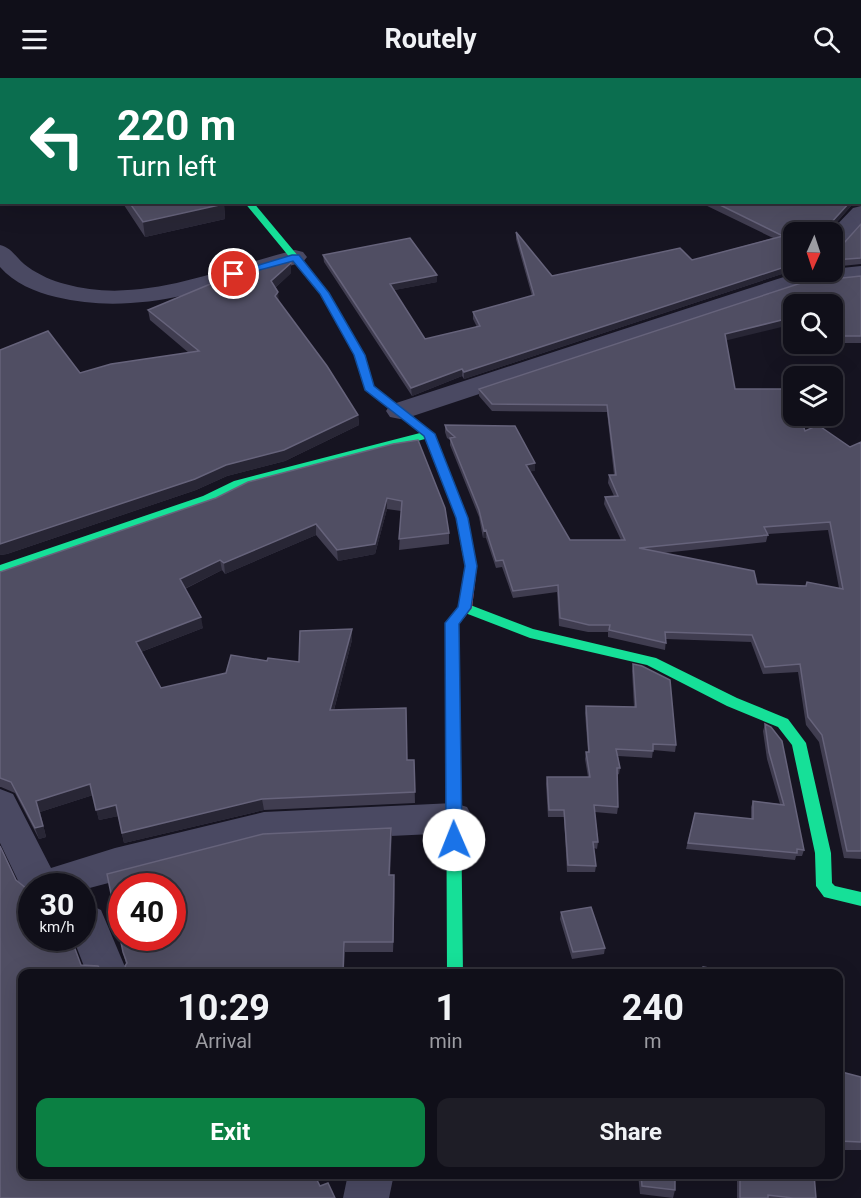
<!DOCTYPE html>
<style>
body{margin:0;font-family:Roboto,sans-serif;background:#1e1d26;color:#f1f3f6;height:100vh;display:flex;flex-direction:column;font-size:22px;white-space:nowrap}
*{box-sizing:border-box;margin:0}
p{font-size:20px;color:#9c9ca2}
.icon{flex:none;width:33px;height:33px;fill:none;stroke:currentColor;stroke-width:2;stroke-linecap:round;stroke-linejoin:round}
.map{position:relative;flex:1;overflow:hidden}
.sheet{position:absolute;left:18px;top:891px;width:825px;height:210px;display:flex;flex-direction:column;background:#100f19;border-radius:12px;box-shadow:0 6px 24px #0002,0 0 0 2px #302f38}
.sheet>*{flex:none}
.hud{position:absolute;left:0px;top:0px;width:861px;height:126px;box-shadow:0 6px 24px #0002,0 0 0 2px #302f38;background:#0b6e4f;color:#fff;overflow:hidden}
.needle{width:39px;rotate:183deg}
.buttons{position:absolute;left:783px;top:144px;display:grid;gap:12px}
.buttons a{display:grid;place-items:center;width:60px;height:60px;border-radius:12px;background:#100f19;box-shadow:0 6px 24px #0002,0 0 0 2px #302f38;font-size:30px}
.speed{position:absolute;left:18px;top:795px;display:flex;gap:12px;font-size:30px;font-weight:700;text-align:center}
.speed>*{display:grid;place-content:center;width:78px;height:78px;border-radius:50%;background:#100f19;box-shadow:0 6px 24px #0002,0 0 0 2px #302f38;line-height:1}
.speed small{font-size:15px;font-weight:400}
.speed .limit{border:9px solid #d22;background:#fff;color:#111}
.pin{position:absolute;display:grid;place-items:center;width:51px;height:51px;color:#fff;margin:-26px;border:3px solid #fff;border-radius:50%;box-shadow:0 2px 6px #0007}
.me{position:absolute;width:66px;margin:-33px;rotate:359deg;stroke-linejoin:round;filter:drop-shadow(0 0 4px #0008)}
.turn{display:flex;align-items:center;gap:21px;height:126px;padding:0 18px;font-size:27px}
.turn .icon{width:78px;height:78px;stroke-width:2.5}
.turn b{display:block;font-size:42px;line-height:51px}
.eta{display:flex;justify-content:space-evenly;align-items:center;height:102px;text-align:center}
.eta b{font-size:36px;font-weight:700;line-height:42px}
.action{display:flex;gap:12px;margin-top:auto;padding:12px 18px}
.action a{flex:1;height:69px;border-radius:12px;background:#0b8043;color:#fff;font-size:24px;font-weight:700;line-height:69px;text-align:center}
.action a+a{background:#1e1d26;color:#f1f3f6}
header{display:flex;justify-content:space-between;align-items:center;height:78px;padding:0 18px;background:#100f19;font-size:27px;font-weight:700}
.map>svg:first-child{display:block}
</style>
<header><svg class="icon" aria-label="menu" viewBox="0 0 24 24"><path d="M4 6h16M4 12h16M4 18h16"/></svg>Routely<svg class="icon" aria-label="search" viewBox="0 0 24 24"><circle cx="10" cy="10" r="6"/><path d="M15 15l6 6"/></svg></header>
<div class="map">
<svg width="861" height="1120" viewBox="0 0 861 1120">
<rect width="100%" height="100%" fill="#161421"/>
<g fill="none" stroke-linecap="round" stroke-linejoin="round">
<path fill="#4a4962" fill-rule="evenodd" d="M134 0H154V2H135Z
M861 128V148L840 171 832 173V154H830L853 130Z
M0 167C13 170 17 182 28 189 39 197 53 203 65 206 141 228 222 190 295 172L303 174 307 179 303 184C222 207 141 240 56 219 35 214 14 205 0 189Z
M861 188V202L802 209 410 339 400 341 390 339 386 333 390 327 790 197 794 194H832V191Z
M0 711 13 716 51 790 115 770 264 734 454 725 467 729 473 740 467 751 454 755 264 764 82 812V808H32V820L22 811 0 765Z
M82 823 101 832 128 896H87L73 860H82Z
M348 1096H394L389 1120H343Z"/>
<path fill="#16e098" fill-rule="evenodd" d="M244 124H253L329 215 365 277 374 308 435 356 468 440 474 473 472 476 468 477 462 473 456 440 425 361 242 409 211 424 0 496V487L203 418 234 403 420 355 365 311 355 277 320 216Z
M465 525 533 551 656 580 737 620 788 641 806 665 831 775 832 805 835 808 861 814V828L824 819 816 808 815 775 792 667 778 649 727 628 647 587 530 560 460 533 458 530 460 527Z
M453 642 458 643 460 647 463 896H447L446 647 448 643Z"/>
<path fill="#f24e42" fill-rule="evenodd" d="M468 469 474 473 477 488 472 530 459 546 460 647 458 651H448L446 647 445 545 459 529 465 488 462 473Z"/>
</g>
<path fill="#403d50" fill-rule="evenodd" d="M339 0H498L497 2H340Z
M0 10H2V28L0 29Z
M861 75V126L851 128 830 152 794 154V192L464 301 462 298 412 318 324 184 323 177 437 197V204L394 212 425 261 477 249 473 241V234L532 218 516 161V154L552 198 692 182 773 160 699 124H860Z
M122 124H223L224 126 225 141 145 159Z
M861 146V186L832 189V167L834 168 843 166Z
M291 195 275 210 279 224 358 337 359 347 285 383 227 398 196 412 7 476 0 477V272L80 295 189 275 150 242 148 232Z
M861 198V265H835L832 257V226L726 262 735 311 788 324 805 353 850 369 861 364V781L844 780 819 664 806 647 798 594 763 596 751 564 666 561 665 572 608 559V554H588L559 548 557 514 513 520 502 489 496 490 486 460H483L479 439 450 367V362L447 360 445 354V347L535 385V393H530L570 462H621L604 426 605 419 614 418 608 405 609 397H614L607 334 492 333 479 318V311ZM828 452 839 510 757 506 663 475 766 464 768 456Z
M393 366 449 455V466L399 472 401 433 387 431 375 476 338 483 316 457 225 496 222 492 185 511 203 550 141 574 161 610 226 595 267 583 299 584 352 562 334 632 407 682H414L415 725 264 732 124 765 118 738 99 742 93 717 40 734 46 759 39 761 15 715 1 709H0V494Z
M633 586 676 667 675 674 653 672 652 680 618 678 620 690 619 696 617 697 618 729 617 736 595 734 598 764 597 771 594 770 596 788 595 794H567L564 739H548L546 706 547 699H588L585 681 586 674H588L585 635 586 628 634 629 632 593Z
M765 646 804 772 802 778H796L795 782 686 771 695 735 751 741V729L753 723 780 726 767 681 763 653Z
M391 750 390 797 395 808 393 874H345L126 886 123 874Z
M561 834 605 870 604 876 572 881 560 841Z
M838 993 861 999V1072H838Z
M638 1096H675V1112L673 1120 640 1116Z
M737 1096H814L816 1120H737Z"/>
<path fill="#282635" d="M861 119 860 126 851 128 828 154 829 147 850 124H860V120Z
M224 126 225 141 145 159 143 144Z
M291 185V195L272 213 271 203Z
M794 186V192L464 301V294Z
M437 197V204L390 213V206Z
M278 214 279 224 275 218Z
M794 239V246L724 263 725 256Z
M462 291V298L412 318 411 310Z
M358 337 359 347 285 383 227 398 196 412 7 476 0 477V466L226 387Z
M535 385V393L525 394 526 387Z
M387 420V431L375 476 338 483 337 472Z
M316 446V457L225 496 224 485Z
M486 452V460H483L484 453Z
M220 482 222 492 182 512 180 501Z
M201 539 203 550 138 575 136 564Z
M352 551V562L331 643 330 632Z
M90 706 93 717 40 734 46 759 39 761 35 750 36 723Z
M262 721 264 732 124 765 122 755Z
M116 727 119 738 99 742 96 732Z
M391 750 392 760 390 808 389 797Z
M394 797 395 808 393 874V864Z
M344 864 345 874 344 896H343Z"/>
<path fill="#504e63" stroke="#66637b" stroke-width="1.5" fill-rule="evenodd" d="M2 0H104V2H2Z
M218 0H295L297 2H219Z
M344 0H468L467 2H345Z
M480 0H494L493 2H484Z
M655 0H861V45H860V2H654Z
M860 75H861V119L860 120Z
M129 124H223L224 126 143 144Z
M714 124H850L829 147 830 154H794V186L464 294 462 291 411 310 323 177 410 160 437 197 390 206 425 261 480 248 473 234 534 217 516 154 552 198 680 170 692 182 783 158Z
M861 146V180L833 182 832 183V167L834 168 843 166Z
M287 181 291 185 271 203 278 214 275 218 327 288 358 337 284 372 226 387 195 401 0 466V272L48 253 80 295 111 286 199 273 148 232 232 197Z
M861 198V258H837L832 247V226H794V239L725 256 735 311H785L788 324H794V338H800L805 353 818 347 850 369 861 364V773H847L822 657 808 639 800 586 765 589 752 557 665 554 666 565 609 552 610 547H589L560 540 558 507 513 513 503 482 496 483 486 452 484 453 479 432 450 360 455 359 447 352 445 347 515 348 535 385 526 387 570 462H625L605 419 618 418 609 397H616L607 327 492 326 479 311 804 204ZM830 444 843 511 807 504 806 508 757 506 754 493 639 470 768 457 764 449Z
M418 362 445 430 449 455 399 461 402 423 387 420 375 466 337 472 316 446 224 485 220 482 180 501 201 539 136 564 161 610 226 595 231 577 267 583 268 580 299 584 300 553 352 551 330 632 406 630 407 682H414L415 714 262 721 122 755 116 727 96 732 90 706 36 723 43 748 35 750 11 704 0 700V494L216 420 248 404 393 366Z
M633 586 642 588 670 602 676 667 653 666V673L616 671 620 690H617L618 729 594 727 598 764H593L596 788 568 787 564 732H549L547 699H590L586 674H589L586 628 636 629Z
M765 646 771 649 782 663 804 772 797 771V775L688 765 695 735 753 741V723L784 727 769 674Z
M391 750 389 797H394L393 864H344L343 896H127L125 888 127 885 123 874 107 796 263 756ZM122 808H172V860H122Z
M0 768 16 802 27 811 30 810 32 811V860H71L81 887 98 888 103 896H22V1096H314L320 1108 328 1105 335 1120H0Z
M591 829 605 870 573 874 561 834Z
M703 889 745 896H702Z
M838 993 861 999V1064L838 1063Z
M641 1096H675V1112L642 1108Z
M740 1096H814L816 1120H793L768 1117V1120H740Z"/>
<path fill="#1a73e8" stroke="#114b97" stroke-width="1.5" d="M292 177H299L329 215 365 277 374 308 435 356 468 440 477 488 471 530 459 546 462 762 460 767 454 769 449 767 446 762 445 545 458 529 465 488 456 440 424 358 365 312 354 277 320 216 293 183 234 199 229 196Z"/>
</svg>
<div class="buttons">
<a><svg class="needle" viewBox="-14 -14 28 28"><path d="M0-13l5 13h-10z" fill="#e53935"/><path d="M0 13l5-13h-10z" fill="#9c9ca2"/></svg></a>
<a><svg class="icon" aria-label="search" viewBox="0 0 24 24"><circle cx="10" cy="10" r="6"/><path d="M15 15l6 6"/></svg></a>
<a><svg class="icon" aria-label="layers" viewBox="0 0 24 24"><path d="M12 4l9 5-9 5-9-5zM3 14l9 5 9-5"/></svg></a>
</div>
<div class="speed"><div>30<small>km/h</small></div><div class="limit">40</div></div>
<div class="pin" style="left:234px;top:196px;background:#d93025"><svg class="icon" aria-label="arrive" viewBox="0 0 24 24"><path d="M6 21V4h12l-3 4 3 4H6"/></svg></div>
<svg class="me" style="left:454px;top:762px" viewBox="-20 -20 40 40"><circle r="19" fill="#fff"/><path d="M0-13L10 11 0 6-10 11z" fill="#1a73e8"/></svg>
<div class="hud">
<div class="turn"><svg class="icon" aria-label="left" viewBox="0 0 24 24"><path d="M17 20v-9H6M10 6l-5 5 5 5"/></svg><div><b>220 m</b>Turn left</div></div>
</div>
<section class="sheet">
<div class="eta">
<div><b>10:29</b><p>Arrival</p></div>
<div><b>1</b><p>min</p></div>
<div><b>240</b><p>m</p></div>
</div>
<div class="action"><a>Exit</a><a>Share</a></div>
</section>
</div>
